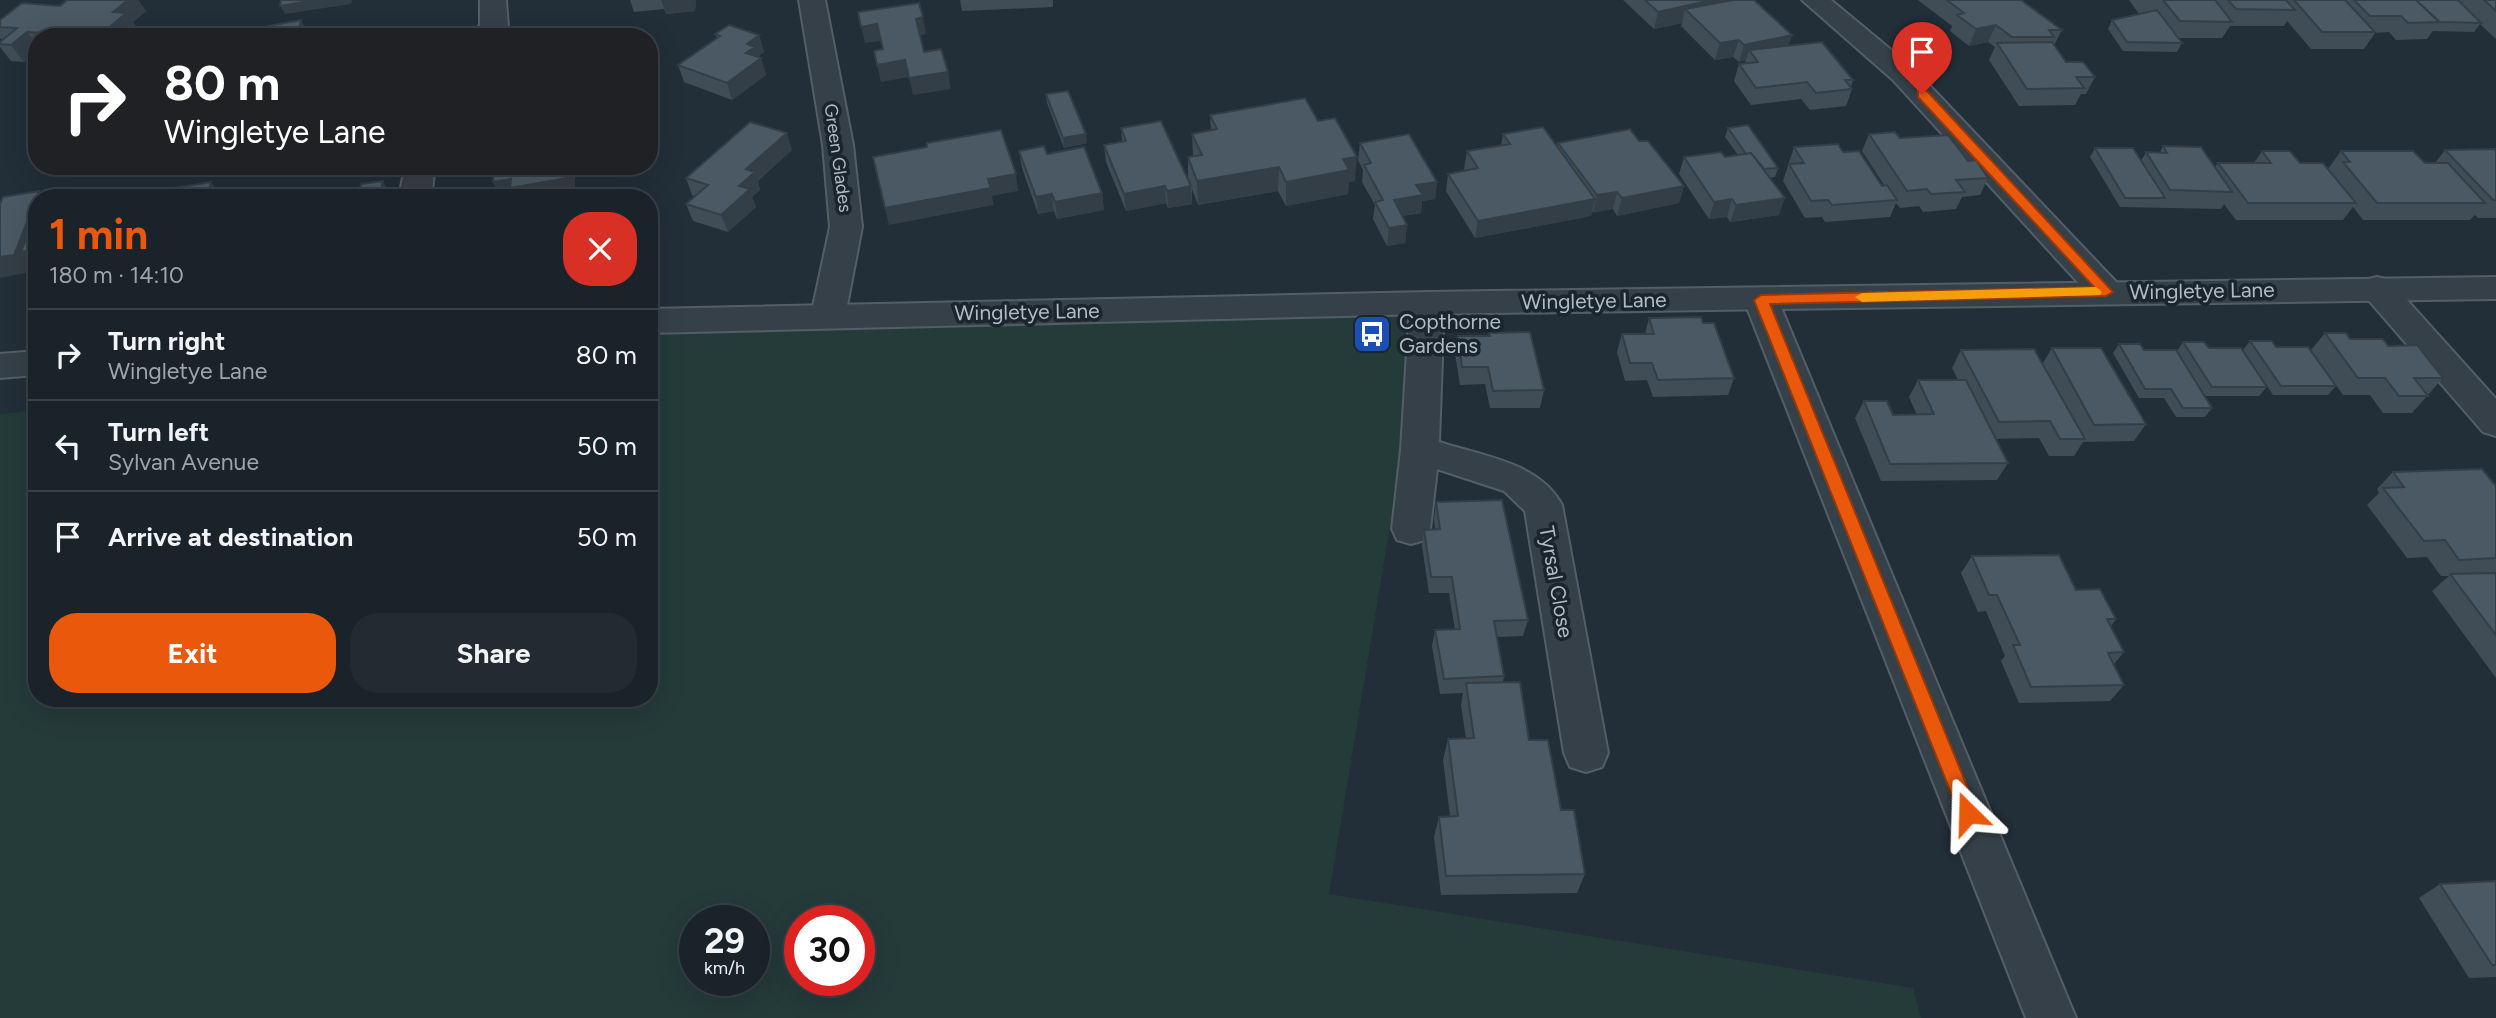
<!DOCTYPE html>
<meta charset="utf-8">
<style>
body{margin:0;font-family:Figtree,sans-serif;background:#232a32;color:#f1f3f6;height:100vh;display:flex;flex-direction:column;font-size:26px;white-space:nowrap}
*{box-sizing:border-box;margin:0}
p{font-size:23px;color:#9fa4a8}
.icon{flex:none;width:38px;height:38px;fill:none;stroke:currentColor;stroke-width:2;stroke-linecap:round;stroke-linejoin:round}
.map{position:relative;flex:1;overflow:hidden}
.sheet{position:absolute;left:28px;top:189px;width:630px;height:518px;display:flex;flex-direction:column;background:#1a222a;border-radius:28px;box-shadow:0 7px 28px #0002,0 0 0 2px #383f47}
.sheet>*{flex:none}
.top-card{position:absolute;left:28px;top:28px;width:630px;height:147px;border-radius:28px;box-shadow:0 7px 28px #0002,0 0 0 2px #383f47;background:#202124;color:#fff;overflow:hidden}
.speed{position:absolute;left:679px;top:905px;display:flex;gap:14px;font-size:35px;font-weight:700;text-align:center}
.speed>*{display:grid;place-content:center;width:91px;height:91px;border-radius:50%;background:#1a222a;box-shadow:0 7px 28px #0002,0 0 0 2px #383f47;line-height:1}
.speed small{font-size:18px;font-weight:400}
.speed .limit{border:10px solid #d22;background:#fff;color:#111}
.pin{position:absolute;display:grid;place-items:center;width:60px;height:60px;color:#fff;margin:-72px -30px;border-radius:50% 50% 50% 0;rotate:-45deg;box-shadow:0 0 7px #0007}
.pin .icon{rotate:45deg}
.me{position:absolute;width:77px;margin:-38px;rotate:338deg;stroke-linejoin:round;filter:drop-shadow(0 0 5px #0008)}
.turn{display:flex;align-items:center;gap:24px;height:147px;padding:0 21px;font-size:32px}
.turn .icon{width:91px;height:91px;stroke-width:2.5}
.turn b{display:block;font-size:49px;line-height:60px}
.round{display:grid;place-items:center;flex:none;width:74px;height:74px;border-radius:28px;background:#232a32}
.overview{display:flex;align-items:center;justify-content:space-between;height:119px;padding:0 21px}
h1{font-size:42px;font-weight:700;line-height:52px;color:#ea580c}
.cta{display:flex;gap:14px;margin-top:auto;padding:14px 21px}
.cta a{flex:1;height:80px;border-radius:28px;background:#ea580c;color:#fff;font-size:28px;font-weight:700;line-height:80px;text-align:center}
.cta a+a{background:#232a32;color:#f1f3f6}
ul{padding:0;list-style:none}
li{display:flex;align-items:center;gap:21px;height:91px;padding:0 21px;border-top:2px solid #383f47}
li div{flex:1}
li b{display:block;font-size:26px}
li em{font-style:normal}
.map>svg:first-child{display:block}
</style>
<div class="map">
<svg width="2496" height="1018" viewBox="0 0 2496 1018">
<rect width="100%" height="100%" fill="#222e38"/>
<path fill="#243b39" fill-rule="evenodd" d="M1427 303 1329 894 1913 988 1921 1018H0V414L37 410V698H649V327ZM695 920H754V980H695ZM800 920H859V980H800Z"/>
<g fill="none" stroke-linecap="round" stroke-linejoin="round">
<defs>
<path id="minor" d="M480 0H506L508 28 500 37H469L480 25Z
M799 0H825L853 145 862 227 845 316 840 324 828 327 816 324 811 316 830 227 823 145Z
M1802 0H1831L1913 68 2118 284 2123 292 2118 300 2106 303 2094 300 1893 80Z
M405 166H435L431 198H399Z
M2377 277 2389 280 2496 399V436L2483 432 2365 296 2360 288 2365 280Z
M1761 289 1773 292 1778 300 2076 1018H2026L1744 300 1749 292Z
M1427 292 1439 295 1444 303 1439 442C1482 456 1539 462 1562 505L1608 753 1602 767 1586 772 1570 767 1564 753 1525 511 1504 491 1437 469 1430 529 1425 540 1411 544 1397 540 1392 529 1401 450 1410 303 1415 295Z"/>
<path id="tertiary" d="M2496 277V299L1427 314 649 333V309L1427 292Z
M37 351V375L0 378V354Z"/>
</defs>
<use href="#minor" stroke="#535e66" stroke-width="4"/>
<use href="#tertiary" stroke="#535e66" stroke-width="4"/>
<use href="#minor" fill="#354048" fill-rule="evenodd"/>
<use href="#tertiary" fill="#354048" fill-rule="evenodd"/>
</g>
<path fill="#404d56" d="M67 0H138L146 11 133 22 138 30 130 37H37V52L24 62 11 61 0 47V42L2 40 0 38V20L60 6Z
M630 0H696L695 11 666 14 664 9 634 12Z
M960 0H1053V7L962 11Z
M1623 0H1754L1792 35 1788 46 1853 80 1851 87 1852 89 1846 106 1810 110 1801 99 1751 105 1734 81 1739 64 1745 63 1746 60 1739 62 1733 57 1715 60 1681 26 1682 23 1654 29Z
M1918 0H2021L2062 30 2054 45 2066 62 2095 77 2086 94H2081L2075 105 2019 106 1989 60 1995 47 1988 42 1969 46 1950 31 1952 26Z
M2129 0H2496V39L2480 24 2474 32 2433 31 2427 39 2396 40 2389 32 2375 33 2364 49H2311L2287 21 2284 26H2230L2222 38H2178L2182 43 2177 52 2123 51 2108 29 2112 20 2139 14Z
M715 34 759 35 764 52 758 57 761 58 766 75 732 100 684 82 678 65 717 38Z
M1046 94 1087 143 1064 148 1047 103Z
M1210 115 1318 121 1355 181 1349 182 1348 194 1286 206 1278 191 1198 205 1192 189V204L1168 208 1166 203 1126 211 1106 162 1104 145 1122 141 1121 128 1188 180V157L1193 156 1192 134 1211 130Z
M1728 128 1778 168 1775 177 1770 178 1779 215 1730 222 1727 217 1709 219 1679 174 1684 157H1725L1738 155 1725 137Z
M1503 134 1557 146 1558 143 1639 141 1684 186 1679 203 1617 216 1613 209 1592 212 1591 216 1475 238 1446 191 1448 174 1465 170 1464 169 1467 151 1501 145Z
M1869 134 1900 138 1968 161 1988 178 1980 195 1962 197 1956 209 1923 212 1919 206 1900 208 1896 203 1890 217 1825 222 1822 217 1805 218 1783 181 1794 147 1843 152 1882 186 1884 185 1862 151Z
M1360 143 1437 182 1435 199 1422 201 1421 213 1402 216 1407 225 1405 243 1387 246 1373 219 1375 205 1362 182 1363 170 1358 160Z
M2163 146 2215 167 2218 163H2254L2262 151 2300 163 2328 169 2341 151 2425 163H2435L2445 150 2496 149V218H2478L2475 215 2470 220H2363L2353 207 2343 220H2236L2224 204 2221 209 2120 207 2090 157 2095 148 2141 161 2146 152H2160Z
M792 150 758 181 760 190 752 197 756 207 728 232 693 221 686 204 695 196 692 195 686 178Z
M1019 151 1047 154 1102 193 1104 210 1057 219 1054 211 1038 214 1022 168Z
M1649 318 1703 323 1734 378 1728 395 1653 397 1647 380 1625 381 1617 352 1622 334H1645Z
M1489 333 1544 390 1540 408H1490L1485 384 1460 385 1455 354 1458 336H1489Z
M2325 333 2350 339 2388 346 2443 378 2412 413H2383L2370 395H2343L2311 350Z
M2250 341 2276 347 2336 386 2328 395H2273L2243 350Z
M2183 342 2209 348 2267 387 2259 396H2205L2212 408 2205 417H2176L2164 398H2139L2113 353 2119 344 2144 350 2177 351Z
M2052 348 2146 424 2134 441 2083 442 2074 456H2049L2039 438 1996 439 2008 463 1997 480 1881 481 1855 418 1864 401 1893 415H1917L1909 397 1918 380H1958L1952 368 1961 350 2043 363Z
M2393 472 2496 486V678L2432 591 2449 576H2441L2427 557 2407 558 2367 505 2379 493 2377 489Z
M1436 502 1528 620 1523 636 1497 637 1504 676 1503 682 1561 810 1585 874 1577 893 1441 895 1434 837 1439 817 1450 816 1443 760 1448 739H1466L1461 705 1463 693 1440 694 1432 646 1435 630H1455L1449 593H1429L1422 546 1424 530H1435L1434 519Z
M1972 556 2076 590 2116 619 2111 626 2124 652 2114 664 2124 685 2110 701 2019 703 2001 661 2005 656 1986 611 1978 612 1961 573Z
M2496 881V977L2469 978 2419 898 2440 884Z"/>
<path fill="#343e46" d="M128 0H138L146 11 133 22 138 30 130 37H106L103 33 113 12Z
M315 0H352L351 4 285 14 280 6Z
M661 0H696L695 11 666 14Z
M1712 0H1748L1685 9 1682 23 1654 29 1658 12Z
M923 17 926 34 919 36 916 19Z
M301 20 306 29 305 37H298Z
M877 24 881 41 865 43 861 27Z
M1996 25 1988 42 1969 46 1976 29Z
M74 31 78 37H70L69 35Z
M27 32 37 45V52L24 62 11 45Z
M759 35 764 52 758 57 759 59 761 58 766 75 732 100 727 83 746 53 747 44Z
M1792 35 1786 52 1749 50 1746 60 1739 62 1744 45Z
M1739 40 1733 57 1715 60 1720 43Z
M905 60 909 77 881 82 877 65Z
M948 72 951 89 913 95 909 78Z
M787 133 792 150 758 181 760 190 752 197 756 207 728 232 721 215 746 169Z
M1086 134 1087 143 1064 148 1063 138Z
M1357 157 1355 181 1349 182 1348 194 1286 206V182L1343 159Z
M567 166H575V196L569 197V198H501L493 182Z
M1279 167 1278 191 1198 205 1197 181Z
M1016 174 1018 191 992 196 994 205 889 225 885 208 988 179Z
M383 181 393 198H379Z
M211 182 222 198H207Z
M1437 182 1435 199 1422 201 1421 213 1392 218 1394 200 1416 185Z
M1165 186 1166 203 1126 211 1124 194Z
M1191 186 1192 204 1168 208 1167 191Z
M1684 186 1679 203 1617 216 1622 198Z
M39 191 44 198H37V270L32 265 30 272 0 278V257Z
M120 191 125 198H118Z
M1617 192 1613 209 1593 213 1597 195Z
M1102 193 1104 210 1057 219 1055 202Z
M1052 194 1054 211 1038 214 1036 197Z
M1785 198 1779 215 1730 222 1736 205Z
M1595 199 1591 216 1475 238 1478 221Z
M1732 199 1727 217 1709 219 1714 202Z
M1407 225 1405 243 1387 246 1389 228Z"/>
<path fill="#4a5964" stroke="#343e46" stroke-width="2" d="M67 0H128L113 12 126 13 103 33 74 31 69 35 27 32 11 45 0 44V42L17 28 0 27V20L22 3 60 6Z
M281 0H315L280 6Z
M1645 0H1712L1658 12Z
M1733 0H1754L1792 35 1744 45 1739 40 1720 43 1685 9Z
M1947 0H2021L2062 30H2049L2054 37H2012L1996 25 1976 29 1957 15 1964 13Z
M2163 0H2215L2232 22 2180 21Z
M2228 0H2286L2295 10 2236 9Z
M2294 0H2345L2375 32H2322Z
M2354 0H2416L2440 22 2408 23 2401 16H2370Z
M2416 0H2458L2481 23 2439 22Z
M2484 0H2496V11Z
M919 3 923 17 916 19 924 52 941 49 948 72 909 78 905 60 877 65 874 51 883 49 877 24 861 27 858 12Z
M2157 10 2182 43 2127 42 2112 20Z
M301 20 298 37H265L268 26Z
M729 25 759 35 747 44 755 47 746 53 761 58 727 83 678 65 720 36 715 34Z
M1822 42 1853 80H1845L1852 89 1816 93 1807 82 1756 88 1739 64 1758 62 1749 50Z
M2052 42 2066 62H2083L2095 77H2076L2084 88 2027 89 1997 43Z
M1068 91 1086 134 1063 138 1046 94Z
M1305 98 1318 121 1335 118 1357 157 1343 159 1349 170 1286 182 1279 167 1197 181 1188 157 1202 155 1192 134 1217 129 1210 115Z
M1161 121 1191 186 1167 191 1165 186 1124 194 1104 145 1126 141 1121 128Z
M750 122 787 133 746 169 755 172 739 186 750 189 721 215 686 204 708 185 686 178Z
M1748 125 1778 168 1764 169 1751 153 1746 154 1728 128Z
M1543 127 1595 199 1478 221 1448 174 1478 168 1467 151 1510 144 1503 134Z
M1630 129 1639 141H1648L1684 186 1622 198 1617 192 1597 195 1558 143Z
M1001 130 1016 174 988 179 991 188 885 208 873 157 927 147V143Z
M1895 132 1900 138 1948 135 1968 161 1976 160 1988 178 1956 180 1965 192 1931 194 1927 189 1907 191 1869 134Z
M1409 134 1437 182 1416 185 1423 195 1394 200 1407 225 1389 228 1375 202 1383 200 1364 165 1371 163 1360 143Z
M1838 144 1843 152 1859 151 1882 186 1887 185 1897 200 1832 205 1828 200 1811 201 1789 164 1804 163 1794 147Z
M1044 146 1047 154 1084 147 1102 193 1055 202 1052 194 1036 197 1019 151Z
M2163 146 2201 147 2232 192 2170 190 2146 152 2167 153Z
M2095 148H2133L2165 198H2125Z
M2496 149V200H2493L2445 150Z
M2262 151H2290L2300 163H2323L2356 203H2248L2218 163H2271Z
M2341 151H2413L2425 163H2448L2485 203H2377L2343 162H2350Z
M1721 152 1725 157 1751 153 1785 198 1736 205 1732 199 1714 202 1684 157Z
M494 166H567V178L510 188 511 179 493 182Z
M383 181 379 198H333L359 194 361 184Z
M211 182 207 198H124L125 196Z
M528 190 527 198H491V197Z
M39 191 14 255 0 257V204L3 197Z
M120 191 118 198H84Z
M566 191V198H529Z
M37 211V249L21 252Z
M1701 317 1703 323H1714L1734 378 1658 380 1652 363H1630L1622 334H1654L1649 318Z
M1530 332 1544 390 1493 391 1488 367H1462L1458 336H1490L1489 333Z
M2325 333H2346L2350 339H2383L2388 346 2417 345 2443 378H2414L2428 396H2399L2385 378H2358Z
M2250 341H2272L2276 347H2308L2336 386H2281Z
M2183 342H2204L2209 348H2241L2267 387H2212Z
M2119 344H2140L2144 350H2176L2212 408H2183L2171 389H2145Z
M2052 348H2101L2146 424 2094 425Z
M2034 349 2085 439H2060L2050 421 1999 422 1961 350Z
M1918 380H1966L2008 463 1890 464 1864 401H1887L1893 415 1934 414Z
M2482 469 2496 486V558L2459 560 2445 540 2424 541 2383 488 2404 487 2393 472Z
M1502 500 1528 620 1494 621 1504 676 1444 679 1435 630 1460 629 1452 577H1431L1424 530 1440 529 1436 502Z
M2059 555 2076 590 2100 589 2116 619H2107L2124 652 2108 653 2124 685 2031 687 2013 645H2020L1997 595H1989L1972 556Z
M2496 573V635L2450 574Z
M1520 682 1529 740H1548L1561 810H1574L1585 874 1446 876 1439 817 1458 816 1448 739 1474 738 1466 683Z
M2496 881V965H2492L2440 884Z"/>
<path fill="#ea580c" stroke="#983908" stroke-width="2" d="M1918 91H1927L2113 292 2106 296 1770 304 1978 813 1975 819 1968 821 1962 819 1959 813 1754 300 1761 295 2094 287 1918 97Z"/>
<path fill="#f59e0b" d="M2096 287 2102 292 2100 295 1862 302 1855 297 1862 293Z"/>
<defs>
<symbol id="bus-square" viewBox="-11 -11 22 22"><rect x="-9" y="-9" width="18" height="18" rx="4" fill="#1a4fb4" stroke="#1a252d"/><path d="M-5-6H5V4H4V6H2V4H-2V6H-4V4H-5ZM-3.5-4V0h7V-4ZM-3.5 1.2v1.5H-2V1.2ZM2 1.2v1.5H3.5V1.2Z" fill="#fff"/></symbol>
</defs>
<g fill-rule="evenodd">
<use href="#bus-square" x="1350" y="312" width="44" height="44"/>
</g>
<g text-anchor="middle" stroke-width="7" stroke-linejoin="round" paint-order="stroke">
<g font-size="18" fill="#b0bbc5" stroke="#1a252d">
<text transform="translate(838 158) rotate(82)" y="6">Green Glades</text>
</g>
<g font-size="21" fill="#b0bbc5" stroke="#1a252d">
<text transform="translate(2202 291) rotate(-1)" y="7">Wingletye Lane</text>
<text transform="translate(1594 301) rotate(-1)" y="7">Wingletye Lane</text>
<text transform="translate(1027 312) rotate(-1)" y="7">Wingletye Lane</text>
<text transform="translate(1556 582) rotate(80)" y="7">Tyrsal Close</text>
</g>
<g font-size="21" fill="#b0bbc5" stroke="#1a252d" text-anchor="start">
<text x="1399" y="329">Copthorne<tspan x="1399" dy="24">Gardens</tspan></text>
</g>
</g>
</svg>
<div class="speed"><div>29<small>km/h</small></div><div class="limit">30</div></div>
<div class="pin" style="left:1922px;top:94px;background:#d93025"><svg class="icon" aria-label="arrive" viewBox="0 0 24 24"><path d="M6 21V4h12l-3 4 3 4H6"/></svg></div>
<svg class="me" style="left:1968px;top:813px" viewBox="-20 -20 40 40"><path d="M0-17L14 15 0 8-14 15z" fill="#ea580c" stroke="#fff" stroke-width="4"/></svg>
<div class="top-card">
<div class="turn"><svg class="icon" aria-label="right" viewBox="0 0 24 24"><path d="M7 20v-9h11M14 6l5 5-5 5"/></svg><div><b>80 m</b>Wingletye Lane</div></div>
</div>
<section class="sheet">
<div class="overview"><div><h1>1 min</h1><p>180 m · 14:10</p></div><a class="round" style="background:#d93025;color:#fff"><svg class="icon" aria-label="close" viewBox="0 0 24 24"><path d="M6 6l12 12M18 6L6 18"/></svg></a></div>
<ul>
<li><svg class="icon" aria-label="right" viewBox="0 0 24 24"><path d="M7 20v-9h11M14 6l5 5-5 5"/></svg><div><b>Turn right</b><p>Wingletye Lane</p></div><em>80 m</em></li>
<li><svg class="icon" aria-label="left" viewBox="0 0 24 24"><path d="M17 20v-9H6M10 6l-5 5 5 5"/></svg><div><b>Turn left</b><p>Sylvan Avenue</p></div><em>50 m</em></li>
<li><svg class="icon" aria-label="arrive" viewBox="0 0 24 24"><path d="M6 21V4h12l-3 4 3 4H6"/></svg><div><b>Arrive at destination</b></div><em>50 m</em></li>
</ul>
<div class="cta"><a>Exit</a><a>Share</a></div>
</section>
</div>
